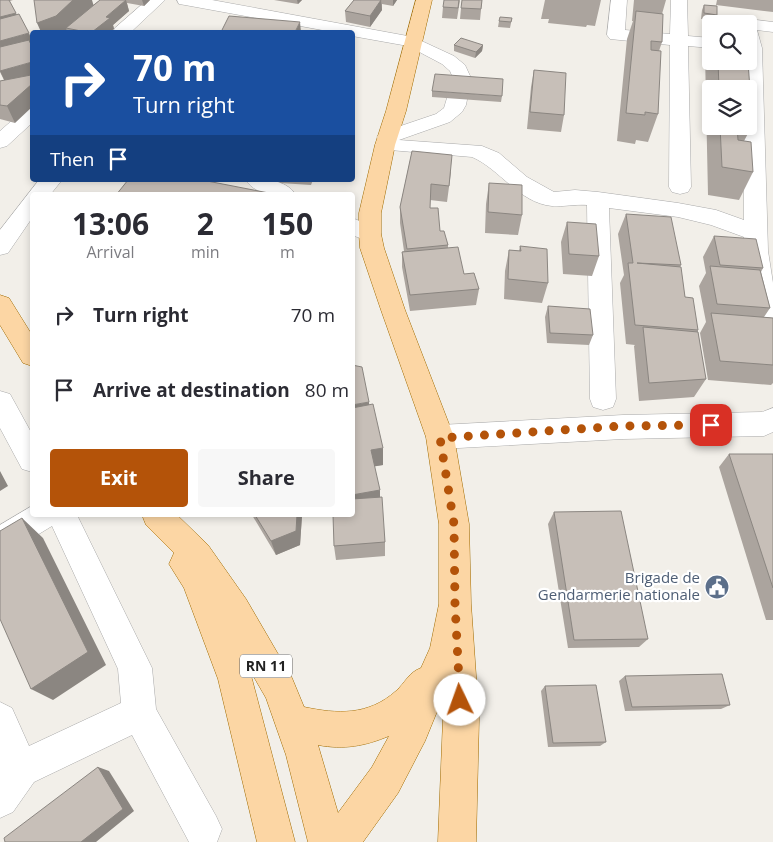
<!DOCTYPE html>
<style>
body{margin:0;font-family:"Open Sans",sans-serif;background:#f7f7f7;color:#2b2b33;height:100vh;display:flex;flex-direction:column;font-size:19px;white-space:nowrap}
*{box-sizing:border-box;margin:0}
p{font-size:16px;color:#7c7c81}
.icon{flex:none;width:28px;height:28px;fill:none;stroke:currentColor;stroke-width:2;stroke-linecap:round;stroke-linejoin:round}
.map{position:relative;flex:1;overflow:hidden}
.sheet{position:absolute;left:30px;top:192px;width:325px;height:325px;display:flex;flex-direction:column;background:#fff;border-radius:5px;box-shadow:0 2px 8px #0003}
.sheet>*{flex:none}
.top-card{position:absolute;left:30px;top:30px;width:325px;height:152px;border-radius:5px;box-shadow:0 2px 8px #0003;background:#1a4fa0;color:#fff;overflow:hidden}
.fabs{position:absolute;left:702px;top:15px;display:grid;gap:10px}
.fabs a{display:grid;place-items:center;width:55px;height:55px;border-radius:5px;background:#fff;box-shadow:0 2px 8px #0003;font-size:25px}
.pin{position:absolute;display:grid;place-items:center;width:42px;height:42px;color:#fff;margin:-21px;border-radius:10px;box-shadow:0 2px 8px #0006}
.me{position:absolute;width:55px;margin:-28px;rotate:357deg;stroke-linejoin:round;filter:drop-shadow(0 0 4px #0008)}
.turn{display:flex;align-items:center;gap:18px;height:105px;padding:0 20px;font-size:22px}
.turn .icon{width:65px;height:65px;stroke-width:2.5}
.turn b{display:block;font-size:35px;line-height:42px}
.then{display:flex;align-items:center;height:48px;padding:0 20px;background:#0003;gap:10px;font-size:19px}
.eta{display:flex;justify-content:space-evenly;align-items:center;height:85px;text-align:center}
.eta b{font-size:30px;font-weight:700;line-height:35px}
.action{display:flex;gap:10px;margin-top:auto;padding:10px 20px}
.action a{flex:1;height:58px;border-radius:5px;background:#b45309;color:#fff;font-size:20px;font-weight:700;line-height:58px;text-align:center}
.action a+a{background:#f7f7f7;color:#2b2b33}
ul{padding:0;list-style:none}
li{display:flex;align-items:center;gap:15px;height:75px;padding:0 20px}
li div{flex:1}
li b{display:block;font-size:19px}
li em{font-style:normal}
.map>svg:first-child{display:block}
</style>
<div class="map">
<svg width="773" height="842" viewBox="0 0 773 842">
<rect width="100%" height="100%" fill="#f2efe9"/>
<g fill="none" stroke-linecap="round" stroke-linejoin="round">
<defs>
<path id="minor" d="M147 0H165L131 32H113L115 28Z
M177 0H212L413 37 454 56 465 65 471 78 466 105 462 112 450 122 399 140 482 146 499 153 527 177 554 192 575 190 598 192 678 203 716 210 744 220V126H749V89H744V61H749V24H741L743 20 749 19 773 22V32L757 30 762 48 768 251 773 283V371L764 368 760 361 744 251V237L711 225 678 217 609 208 616 399 613 407 603 410 593 407 590 399 587 205C575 204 563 207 552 206 519 203 500 169 472 157L378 149 375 145 379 140 377 137 380 133 436 114 444 108 453 78 450 71 442 64 408 46 352 36V32H333L185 5 179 4Z
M611 0H627L625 30 670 34 671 0H687L688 36 711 38V48L688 46 691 187 688 192 680 194 672 192 669 187 670 45 610 39 607 35Z
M32 107V123L7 146 0 148V131L25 109Z
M39 180H62L50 195H32V218L8 253 0 255V230Z
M246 180C264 180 285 178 296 195 278 195 257 197 246 180Z
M352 218 378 228 381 234 378 240 370 242 352 235Z
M0 391 10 394 32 434V472L22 469 0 428Z
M773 408V432L764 436 623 439 440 449 430 445 426 437 430 429 440 425 623 415 762 412Z
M32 506V515H77L152 668 156 709 216 816 222 829 217 842H189L132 735 34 782 13 812 0 818V702L12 708 29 746 121 703 118 669 52 526 11 551 0 555V525Z"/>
<path id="major" d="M416 0H432L406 111 395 145 381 213V234L384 248 405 310 454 437 469 524 471 604 479 719 476 842H438L443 719V697L425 741 398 793 363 842H308L286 755 266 698 243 658 252 679 295 842H257L218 679 184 588 169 564 174 553 146 525 142 515H177L208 545 246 599 292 678 304 707C337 714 368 716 396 691 405 683 409 672 421 668L430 648 439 604V524L426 437 381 310 360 248 359 234V213L375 145 386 111ZM389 736 372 767 338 813 318 745C344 750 365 746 389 736Z
M0 295 9 298 32 335V366L23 363 0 325Z"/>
</defs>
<use href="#minor" stroke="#a9a9a9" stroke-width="1"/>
<use href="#major" stroke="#a06b00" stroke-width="1"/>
<use href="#minor" fill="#fff" fill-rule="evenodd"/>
<use href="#major" fill="#fcd6a4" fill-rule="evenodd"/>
</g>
<path fill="#aba49e" d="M0 0H13L10 1 15 123 0 119V81L4 80 0 72Z
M100 0H150L144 6 127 3 129 11 113 25 114 29 109 32H41L93 5Z
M274 0H302L298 4Z
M354 0H397L393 6 382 4V10L370 27 346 22 345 11Z
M460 0 457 19 442 18 443 7Z
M482 0 480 20 460 19 461 8Z
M545 0H601L595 26 587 25 586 27 548 23 549 19H541Z
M634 0H666L662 14V42L659 51 658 114 648 142 636 140 635 144 617 141 627 39 633 21H632Z
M717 0H773V12L716 5Z
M704 5 717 15 715 21 701 19 702 10Z
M512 18 510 28 498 27 499 21Z
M711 39V61H745L750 89 749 92V89H711V126H749V98L752 126 744 141 753 172 739 200 708 195 705 54Z
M454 45H483L482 51 475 58 454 51Z
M534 70 564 115 561 132 527 129 531 87Z
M432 91 502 96 501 102 432 97Z
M412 151 451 172 447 202 430 200V208L440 231 448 245V248L464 274 479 289 476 305 410 311 402 267V252L404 251 400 223V207Z
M279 180H313L311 185 280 183Z
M489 183 522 215 518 235 485 233 486 204Z
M626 214 681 265 680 267 685 297 698 330V332L706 379 694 397 639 401 634 346 635 345 626 344 620 283 624 275 618 234Z
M567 222 599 256 592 276 563 274 561 242Z
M714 236 763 268 761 272 770 308 764 317 773 318V383L771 385 708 380 700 333 706 322 699 286 706 273 703 257Z
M520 246 548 283 542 303 504 299 505 271 509 250 519 251Z
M548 306 593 335 589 345 547 343 545 317Z
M369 405 383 465 374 466 380 497 385 542V556L336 560 334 546Z
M729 454H773V620H766L719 467Z
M554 512 648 639 639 647 568 648 548 524Z
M252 515H302L300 545 276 555Z
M625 676 730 705 721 709 625 711 619 681Z
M545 686 606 742 600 746 548 747 541 691Z"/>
<path fill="#8b8681" d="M73 0H92L94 7 66 28 67 32H41L37 23Z
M126 0 129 11 113 25 114 29 109 32H92L106 17Z
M142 0H150L144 6Z
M297 0H302L298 4Z
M381 0 382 10 370 27V16Z
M393 0H397L393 6Z
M16 13 21 24 0 29V17Z
M300 22 301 32H295Z
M29 33 32 41V56L0 63V41Z
M483 45 482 51 475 58 476 52Z
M354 50 355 66 352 71V53Z
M32 62V107L15 123 7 106 10 92 0 71Z
M369 402 370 420 352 423V405Z
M383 448V465L371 467V450Z
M0 471 8 486 0 491Z
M380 490V506L352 511V495Z
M297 515H302V516L300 545 276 555 271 541Z
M22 518 43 538 106 665 53 700 31 689Z
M98 767 109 771 134 811 96 842H81Z"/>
<path fill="#c7bfb8" stroke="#8b8681" d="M0 0H9L16 13 0 17Z
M34 0H73L56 16 37 23Z
M100 0H126L106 17 110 18 92 32H86L66 28Z
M354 0H381L370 16 345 11Z
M444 0H459L458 8 443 7Z
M462 0H482L481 9 461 8Z
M704 5 717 6V15L704 13Z
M636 11 663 14 662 42 651 41V50L661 51 658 114 645 112V115L626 113Z
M19 14 29 33 0 41V19Z
M229 16 300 22 295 32H221Z
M500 17 512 18 511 22 499 21Z
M56 30 71 32H54Z
M461 38 483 45 476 52 454 45Z
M29 40 32 47V62L0 71V47Z
M718 61 748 62 750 89 737 87V89H719Z
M534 70 566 73 564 115 530 112Z
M435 74 503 79 502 96 432 91Z
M31 75 32 76V84L7 106 0 105V81Z
M749 98V99L752 126H749Z
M720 126H737L738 140 751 142 753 172 722 167Z
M412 151 452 155 449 186 431 184 430 208H438L440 231H444L448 245 407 249 400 207Z
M128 180H202L279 195H116Z
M489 183 522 185V215L488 212Z
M626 214 671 217 681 265 637 263 681 267 685 297 693 298 698 330 635 325 628 263H633Z
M567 222 596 224 599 256 569 254Z
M714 236 756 239 763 268 720 265Z
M520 246 547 249 548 283 508 279 509 250 521 251Z
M458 247 464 274 474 273 479 289 410 295 402 252Z
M710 266 760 270 770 308 717 304Z
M548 306 590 309 593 335 550 333Z
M711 313 773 318V365L720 361Z
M643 327 698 332 706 379 649 383Z
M352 365 362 367 369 402 352 405Z
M373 404 383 448 371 450 380 490 352 495V408Z
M729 454H773V588Z
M382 497 385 542 334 546 333 515H352V499Z
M621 511 648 639 574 640 554 512Z
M255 515H297L296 531 271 541Z
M22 518 88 652 31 689 0 619V531Z
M722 674 730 705 632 707 625 676Z
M596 685 606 742 553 743 545 686Z
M98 767 123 809 81 842H5L4 838Z"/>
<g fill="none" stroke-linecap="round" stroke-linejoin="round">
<path stroke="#b45309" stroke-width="9" stroke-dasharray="0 16.2" d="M460 700 455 604 454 524 440 438 623 426 711 425"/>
</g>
<defs>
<symbol id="civic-disc" viewBox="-11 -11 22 22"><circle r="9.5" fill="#5c6f8a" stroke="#fff"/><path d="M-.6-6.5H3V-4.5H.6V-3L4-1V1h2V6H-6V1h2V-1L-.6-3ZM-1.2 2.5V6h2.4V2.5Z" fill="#fff"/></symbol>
</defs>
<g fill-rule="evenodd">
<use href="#civic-disc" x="703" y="573" width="28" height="28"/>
</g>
<g text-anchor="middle" stroke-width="4.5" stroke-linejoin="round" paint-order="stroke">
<rect fill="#fff" stroke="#646464" stroke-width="1" x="240" y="654.5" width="52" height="23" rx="4"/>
<g font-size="14" font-weight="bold" fill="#222">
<text x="266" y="671">RN 11</text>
</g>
<g font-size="15" fill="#4e5e75" stroke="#fff" text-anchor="end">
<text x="700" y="583">Brigade de<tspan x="700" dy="17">Gendarmerie nationale</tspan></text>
</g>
</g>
</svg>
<div class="fabs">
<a><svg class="icon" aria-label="search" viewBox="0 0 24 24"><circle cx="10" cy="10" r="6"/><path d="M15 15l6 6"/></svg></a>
<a><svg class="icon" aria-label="layers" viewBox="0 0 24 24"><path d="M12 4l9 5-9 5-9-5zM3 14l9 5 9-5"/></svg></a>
</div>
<div class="pin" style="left:711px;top:425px;background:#d93025"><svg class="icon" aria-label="arrive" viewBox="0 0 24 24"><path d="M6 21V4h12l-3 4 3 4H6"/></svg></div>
<svg class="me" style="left:460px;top:700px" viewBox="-20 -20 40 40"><circle r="19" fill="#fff"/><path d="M0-13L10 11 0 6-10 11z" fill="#b45309"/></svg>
<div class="top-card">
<div class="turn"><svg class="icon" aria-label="right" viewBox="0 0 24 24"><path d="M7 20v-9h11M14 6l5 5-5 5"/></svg><div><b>70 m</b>Turn right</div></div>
<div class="then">Then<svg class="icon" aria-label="arrive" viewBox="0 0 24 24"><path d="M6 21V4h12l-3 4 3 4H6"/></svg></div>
</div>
<section class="sheet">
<div class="eta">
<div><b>13:06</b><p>Arrival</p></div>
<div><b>2</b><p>min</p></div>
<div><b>150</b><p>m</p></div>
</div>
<ul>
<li><svg class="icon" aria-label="right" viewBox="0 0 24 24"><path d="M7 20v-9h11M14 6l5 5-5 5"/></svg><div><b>Turn right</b></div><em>70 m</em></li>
<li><svg class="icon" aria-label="arrive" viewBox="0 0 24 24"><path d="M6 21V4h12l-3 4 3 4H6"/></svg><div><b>Arrive at destination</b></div><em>80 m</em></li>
</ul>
<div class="action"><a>Exit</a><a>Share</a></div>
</section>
</div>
